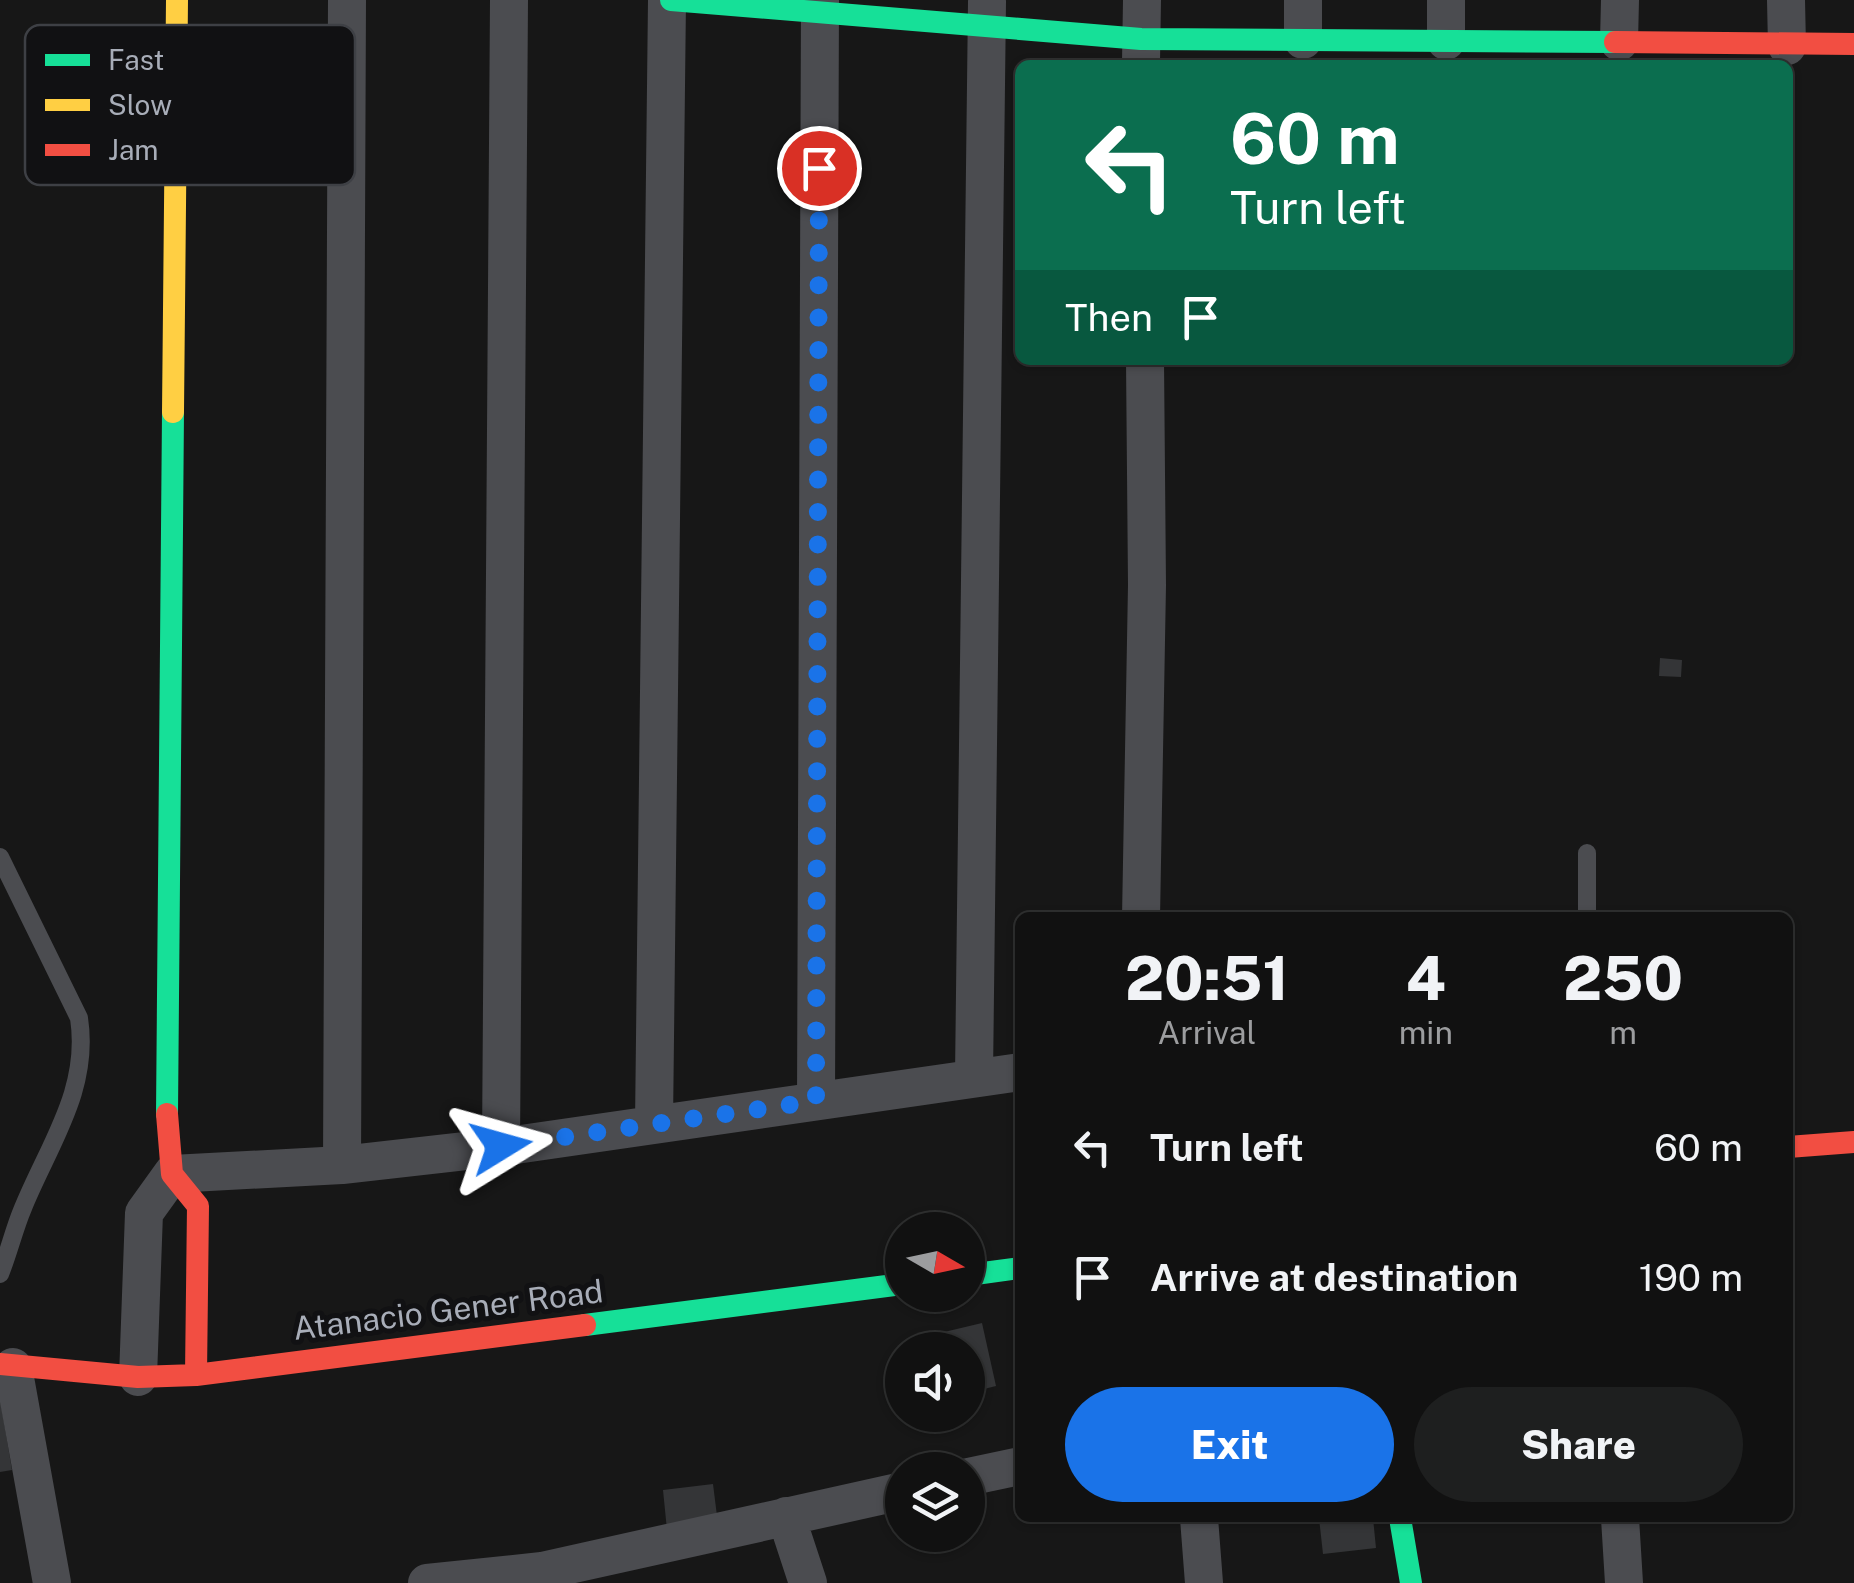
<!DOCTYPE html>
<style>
body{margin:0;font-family:"Public Sans",sans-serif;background:#1e1f1f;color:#f1f3f6;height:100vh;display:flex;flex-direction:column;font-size:38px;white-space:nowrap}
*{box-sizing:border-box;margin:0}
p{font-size:32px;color:#9c9d9f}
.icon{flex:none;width:55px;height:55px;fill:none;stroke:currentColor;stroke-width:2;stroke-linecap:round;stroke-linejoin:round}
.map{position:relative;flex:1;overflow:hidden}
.panel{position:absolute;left:1015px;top:912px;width:778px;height:610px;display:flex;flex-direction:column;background:#111;border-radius:15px;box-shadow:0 2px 8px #0004,0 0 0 2px #303131}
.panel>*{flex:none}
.hud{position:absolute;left:1015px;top:60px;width:778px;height:305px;border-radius:15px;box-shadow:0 2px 8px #0004,0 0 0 2px #303131;background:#0b6e4f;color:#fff;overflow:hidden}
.needle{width:65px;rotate:99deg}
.tools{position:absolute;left:885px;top:1212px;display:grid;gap:20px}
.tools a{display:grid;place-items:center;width:100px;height:100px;border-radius:50%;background:#111;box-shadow:0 2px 8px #0004,0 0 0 2px #303131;font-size:50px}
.pin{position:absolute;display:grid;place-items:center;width:85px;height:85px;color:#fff;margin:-42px;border:5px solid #fff;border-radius:50%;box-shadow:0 2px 10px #0007}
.me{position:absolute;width:110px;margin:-55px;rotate:82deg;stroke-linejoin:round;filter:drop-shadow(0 0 8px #0008)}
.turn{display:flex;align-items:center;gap:35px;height:210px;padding:0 50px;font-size:45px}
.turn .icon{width:130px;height:130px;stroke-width:2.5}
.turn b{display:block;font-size:70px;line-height:85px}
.then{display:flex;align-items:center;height:95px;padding:0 50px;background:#0003;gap:20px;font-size:38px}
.eta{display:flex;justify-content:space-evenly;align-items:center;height:170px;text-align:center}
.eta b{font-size:60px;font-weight:800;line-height:70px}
.button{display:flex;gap:20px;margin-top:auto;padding:20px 50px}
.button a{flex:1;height:115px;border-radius:60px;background:#1a73e8;color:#fff;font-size:40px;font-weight:800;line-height:115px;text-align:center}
.button a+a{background:#1e1f1f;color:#f1f3f6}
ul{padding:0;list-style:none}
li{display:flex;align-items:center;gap:30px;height:130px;padding:0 50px}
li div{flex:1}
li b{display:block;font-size:38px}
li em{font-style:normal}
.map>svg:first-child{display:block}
</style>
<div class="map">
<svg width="1854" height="1583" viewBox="0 0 1854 1583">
<rect width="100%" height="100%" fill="#171717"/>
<path fill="#343537" d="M1660 658 1682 660 1681 677 1659 676Z
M982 1323 996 1386 968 1393V1350H944L940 1333Z
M0 1398 12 1470 0 1472Z
M713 1484 718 1524 667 1530 663 1490Z
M1319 1518H1373L1376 1548 1323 1554Z"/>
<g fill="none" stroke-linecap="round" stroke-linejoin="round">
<path stroke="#4b4c50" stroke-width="18" d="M0 857 79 1018C90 1090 49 1144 23 1208 14 1229 9 1252 0 1274
M1587 918V853"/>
<path stroke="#4b4c50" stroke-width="38" d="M1303 0V40
M1786 0 1787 46
M1446 41V0
M1619 42 1620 0
M1141 62 1142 0
M1141 918 1147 585 1145 360
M974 1076 987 2
M816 1101 820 0
M654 1124 667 0
M501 1147 509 0
M342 1165 347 0
M13 1367 52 1583
M138 1377 144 1213 172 1174 342 1165 501 1147 1020 1072
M968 1477 1020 1466
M786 1516 808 1583
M1199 1518 1204 1583
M1620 1518 1624 1583
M427 1583 542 1571 902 1491"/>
<path stroke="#16e098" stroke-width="22" d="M671 0 1141 39 1615 42
M167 1114 173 412
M968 1275 1020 1268
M585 1325 902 1284
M1400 1518 1411 1583"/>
<path stroke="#ffcf43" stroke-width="22" d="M173 412 177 0"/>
<path stroke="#f24e42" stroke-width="22" d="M1615 42 1854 44
M167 1114 172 1174 198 1206 196 1375
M1788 1147 1854 1142
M0 1364 138 1377 196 1375 585 1325"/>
</g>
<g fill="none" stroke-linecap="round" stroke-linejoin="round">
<path stroke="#1a73e8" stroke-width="18" stroke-dasharray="0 32.4" d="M501 1146 816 1101 819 168"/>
</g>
<g text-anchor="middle" stroke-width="10" stroke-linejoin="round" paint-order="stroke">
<g font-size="32" fill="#a8adb8" stroke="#111113">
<text transform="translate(448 1310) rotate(-7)" y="11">Atanacio Gener Road</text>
</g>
</g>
<rect x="25" y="25" width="330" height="160" rx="15" fill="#111113" stroke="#3e4045" stroke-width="2.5"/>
<rect x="45" y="54" width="45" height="12" fill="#16e098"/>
<rect x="45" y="99" width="45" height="12" fill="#ffcf43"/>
<rect x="45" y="144" width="45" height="12" fill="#f24e42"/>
<g font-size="28" fill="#a8adb8">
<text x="108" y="70">Fast</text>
<text x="108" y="115">Slow</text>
<text x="108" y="160">Jam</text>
</g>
</svg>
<div class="tools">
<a><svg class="needle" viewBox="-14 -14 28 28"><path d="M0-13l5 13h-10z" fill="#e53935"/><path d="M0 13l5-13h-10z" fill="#9c9d9f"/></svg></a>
<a><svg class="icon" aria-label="sound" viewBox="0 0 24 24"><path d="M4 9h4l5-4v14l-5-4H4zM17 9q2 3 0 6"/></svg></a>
<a><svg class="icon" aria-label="layers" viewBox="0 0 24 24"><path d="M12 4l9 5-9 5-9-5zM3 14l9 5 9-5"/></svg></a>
</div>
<div class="pin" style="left:819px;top:168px;background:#d93025"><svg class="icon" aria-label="arrive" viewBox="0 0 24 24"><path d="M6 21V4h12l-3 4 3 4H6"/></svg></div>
<svg class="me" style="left:501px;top:1146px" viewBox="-20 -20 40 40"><path d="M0-17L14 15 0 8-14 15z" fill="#1a73e8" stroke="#fff" stroke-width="4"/></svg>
<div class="hud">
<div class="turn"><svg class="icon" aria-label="left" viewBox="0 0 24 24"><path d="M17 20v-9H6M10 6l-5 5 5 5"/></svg><div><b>60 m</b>Turn left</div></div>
<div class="then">Then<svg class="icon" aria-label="arrive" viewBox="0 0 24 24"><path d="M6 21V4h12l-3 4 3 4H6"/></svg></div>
</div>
<section class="panel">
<div class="eta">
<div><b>20:51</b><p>Arrival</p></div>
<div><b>4</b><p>min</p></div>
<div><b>250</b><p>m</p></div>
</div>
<ul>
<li><svg class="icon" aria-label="left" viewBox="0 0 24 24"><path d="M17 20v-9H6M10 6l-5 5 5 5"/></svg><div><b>Turn left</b></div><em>60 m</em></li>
<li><svg class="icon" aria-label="arrive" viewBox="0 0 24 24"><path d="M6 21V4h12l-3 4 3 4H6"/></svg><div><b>Arrive at destination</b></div><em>190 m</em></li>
</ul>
<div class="button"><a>Exit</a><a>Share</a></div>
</section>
</div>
